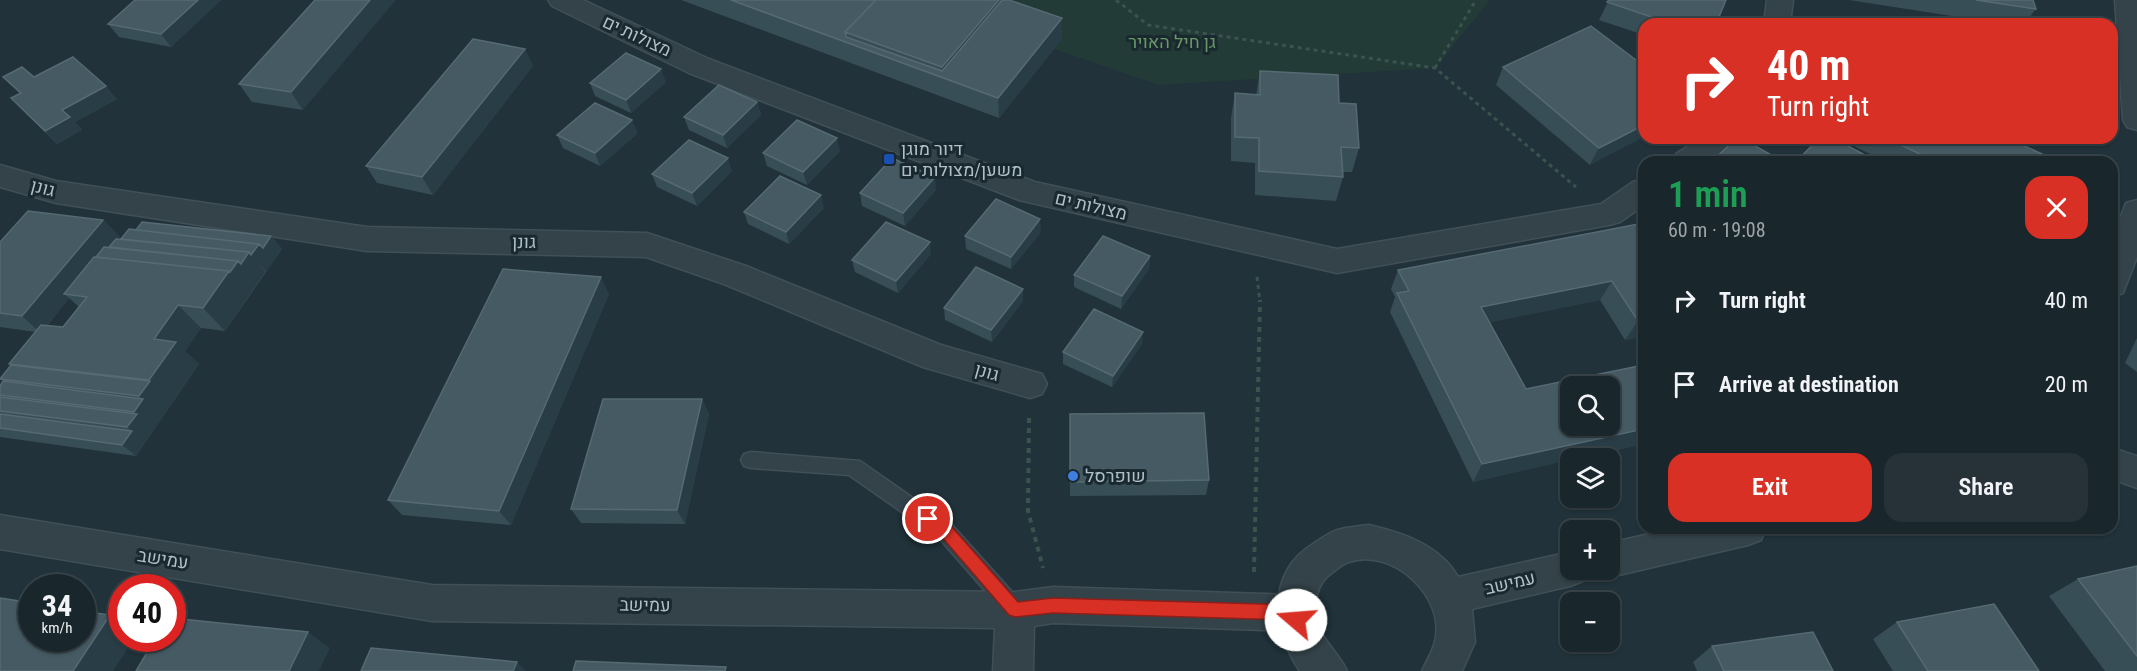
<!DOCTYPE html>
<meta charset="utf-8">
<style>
body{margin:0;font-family:"Roboto Condensed",Heebo,sans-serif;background:#263238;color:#f1f3f6;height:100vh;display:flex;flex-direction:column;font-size:22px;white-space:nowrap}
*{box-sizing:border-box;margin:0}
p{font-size:20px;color:#9fa5a9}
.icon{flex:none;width:33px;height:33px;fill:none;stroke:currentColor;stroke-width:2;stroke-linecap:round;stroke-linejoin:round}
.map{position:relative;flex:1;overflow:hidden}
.details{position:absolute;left:1638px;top:156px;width:480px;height:378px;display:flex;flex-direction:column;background:#19262c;border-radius:18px;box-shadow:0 2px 4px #0004,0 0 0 2px #374348}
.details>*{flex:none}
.hud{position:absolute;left:1638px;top:18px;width:480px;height:126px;border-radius:18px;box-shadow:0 2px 4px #0004,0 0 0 2px #374348;background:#d93025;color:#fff;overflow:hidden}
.tools{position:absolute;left:1560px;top:376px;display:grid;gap:12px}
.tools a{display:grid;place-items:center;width:60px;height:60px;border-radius:12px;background:#19262c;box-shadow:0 2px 4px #0004,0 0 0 2px #374348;font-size:30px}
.speed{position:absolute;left:18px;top:574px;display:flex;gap:12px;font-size:30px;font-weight:700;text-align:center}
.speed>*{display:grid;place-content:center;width:78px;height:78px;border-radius:50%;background:#19262c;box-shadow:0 2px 4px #0004,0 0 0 2px #374348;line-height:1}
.speed small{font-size:15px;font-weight:400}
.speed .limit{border:9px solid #d22;background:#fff;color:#111}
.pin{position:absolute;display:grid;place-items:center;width:51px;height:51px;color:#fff;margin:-26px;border:3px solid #fff;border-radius:50%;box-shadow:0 2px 6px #0007}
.me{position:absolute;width:66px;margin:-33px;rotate:288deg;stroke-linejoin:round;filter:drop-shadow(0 0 4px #0008)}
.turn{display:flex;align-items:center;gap:21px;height:126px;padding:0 30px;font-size:27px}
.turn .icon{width:78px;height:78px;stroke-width:2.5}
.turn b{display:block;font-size:42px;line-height:51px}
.round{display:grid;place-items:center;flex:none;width:63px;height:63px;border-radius:18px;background:#263238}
.headline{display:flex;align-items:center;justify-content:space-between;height:102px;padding:0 30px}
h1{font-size:36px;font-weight:600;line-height:45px;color:#1e9e55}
.action{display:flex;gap:12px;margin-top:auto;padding:12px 30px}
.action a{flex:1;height:69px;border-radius:18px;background:#d93025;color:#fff;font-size:24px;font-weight:600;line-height:69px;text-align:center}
.action a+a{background:#263238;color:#f1f3f6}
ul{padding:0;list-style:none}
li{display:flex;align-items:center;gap:18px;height:84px;padding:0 30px}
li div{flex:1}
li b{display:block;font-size:22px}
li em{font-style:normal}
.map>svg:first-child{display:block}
</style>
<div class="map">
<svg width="2137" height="671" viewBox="0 0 2137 671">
<rect width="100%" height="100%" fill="#21323a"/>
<path fill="#223b37" d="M911 0H1490L1435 68 1159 85Z"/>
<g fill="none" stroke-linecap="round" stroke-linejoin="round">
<defs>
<path id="service" d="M751 452 860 461 953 526 1022 603 1026 610 1022 617 1015 620 1008 617 939 538 849 475 751 468 744 466 741 460 744 454Z"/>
<path id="minor" d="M548 0H583L709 59 1035 182 1337 249 1601 204 1633 182 1644 179V205L1620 222 1609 225 1337 273 1019 200 689 73 552 6Z
M1767 0H1793L1790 24H1764Z
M1700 138H1736C1720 164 1697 162 1671 162L1676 154Z
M0 165 56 181 367 227 647 233 746 266 941 345 1042 374 1047 384 1042 394 1030 398 923 367 724 284 646 257 367 251 56 203 0 187Z
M2112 448 2137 456V488L2112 479Z
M0 515 432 585 1015 592 1053 587 1296 595 1310 600 1315 613 1310 626 1296 631 1053 623 1034 626 1033 671H993L995 628 432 621 0 549Z"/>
<path id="tertiary" d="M2115 0H2137V130L2127 127 2123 120Z
M2137 200V257L2123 293 2112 297V239L2126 203Z
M1369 525C1403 533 1440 545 1458 577L1570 552V570H1588L1583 581 1570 586 1472 609 1475 642 1462 671H1422C1426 662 1433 651 1435 641 1446 597 1393 547 1349 562 1344 563 1338 568 1333 572 1318 582 1314 598 1316 616 1319 639 1338 651 1347 671H1300C1272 631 1266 573 1313 544 1322 538 1331 531 1341 529 1350 527 1360 526 1369 525Z
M1675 528H1766L1761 540 1748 545 1610 577 1597 572 1596 570H1610V543Z"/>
</defs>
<use href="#service" stroke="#414f57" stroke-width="3"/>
<use href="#minor" stroke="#414f57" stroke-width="3"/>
<use href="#tertiary" stroke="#414f57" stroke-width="3"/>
<path stroke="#3b534f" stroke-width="3" stroke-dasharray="4 4" stroke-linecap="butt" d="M1116 0 1148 25 1435 68 1576 187
M1435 68 1476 0
M1257 277 1260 302"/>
<path stroke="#3b534f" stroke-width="4" stroke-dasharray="5 5" stroke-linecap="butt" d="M1029 418 1028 511 1043 568
M1254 572 1260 300"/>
<use href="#service" fill="#34434a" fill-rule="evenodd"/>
<use href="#minor" fill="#34434a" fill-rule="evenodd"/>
<use href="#tertiary" fill="#34434a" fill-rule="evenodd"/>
</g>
<path fill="#384e56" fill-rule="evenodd" d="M135 0H221L171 47 119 37 108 24Z
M315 0 303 110 252 102 239 84Z
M681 0H1009L1062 39 999 118Z
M1609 0 1716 24H1644V35L1599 20Z
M1849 0H2033L2036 9 2024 24H2003Z
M525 49 533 66 433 195 377 183 366 166Z
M1644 66 1590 165 1496 85 1503 67Z
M1260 71 1339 103 1359 148 1352 172H1343V177L1336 201 1255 195V163L1231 161V118L1235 93 1256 95Z
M3 77H34L117 99 75 122 82 130 57 144 11 98 20 94Z
M666 82 631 113 595 96 590 83Z
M757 102 761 115 727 148 689 130 684 117Z
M638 133 600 166 563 148 557 135Z
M1837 138H2007L2049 162H1887Z
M2037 138H2051L2049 141Z
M840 151 807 185 767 166 763 153Z
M732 171 697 206 657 187 652 174Z
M936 190 905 226 862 206 860 193Z
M824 208 789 244 748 224 744 212Z
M103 220 120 237 118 239 271 236 282 249 225 331 201 328 185 351 199 364 136 456 0 437V386L3 381 0 379 11 365 9 364 36 332 0 327V242ZM69 298 79 307 63 327 47 326Z
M1644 223V336L1625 340 1600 300 1490 322 1526 389 1644 365V444L1576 459H1570L1473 482 1390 312 1395 297 1391 289 1398 270Z
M1041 232 1011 269 966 249 965 236Z
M931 254 898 293 855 272 852 260Z
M1150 256 1149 269 1121 309 1074 287V275Z
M1023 289V301L992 342 945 320 944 308Z
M609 294 511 525 402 515 388 500Z
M2137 338V372L2125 363Z
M1142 344 1112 387 1063 364V352Z
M702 399 709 414 685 524 581 523 571 509Z
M1070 414 1209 480 1206 495 1070 496Z
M2137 566V671H2105L2049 596 2078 579Z
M1897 622 2039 671H1893L1873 639Z
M1712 646 1833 671H1697L1693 662Z"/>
<path fill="#293d46" d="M198 0H221L171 47 161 34Z
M370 0H396L303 110 291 92Z
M999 0H1002L1003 22 943 78 942 67Z
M1062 18V39L999 118 998 98Z
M525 49 533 66 433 195 422 177Z
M661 69 666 82 631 113 626 100Z
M106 86 117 99 75 122 82 130 57 144 45 131 62 110Z
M757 102 761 115 727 148 723 135Z
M632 120 638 133 600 166 595 153Z
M1644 125V137L1590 165 1599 148Z
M837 138 840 151 807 185 803 172Z
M728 158 732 171 697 206 692 193Z
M935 177 936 190 905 226 903 213Z
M821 195 824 208 789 244 786 232Z
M1040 219 1041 232 1011 269V257Z
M103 220 120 237 109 250 64 294 69 298 41 333 22 316Z
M271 236 282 249 266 272 251 255 259 244Z
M930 242 931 254 898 293 896 281Z
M249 252 265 272 225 331 203 308 229 271 238 261Z
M1150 256 1149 269 1121 309 1122 296Z
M601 277 609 294 511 525 499 511Z
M1612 281 1600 300 1472 326 1481 307Z
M1023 289V301L992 342 991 330Z
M178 305 201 328 185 351 199 364 173 402 149 380 154 339Z
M1644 320V336L1625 340 1638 321Z
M1143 332 1142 344 1112 387 1113 376Z
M150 381 173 402 136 456 122 445 132 431 127 427 137 414 134 412 143 399 139 396Z
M702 399 709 414 685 524 677 510Z
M1644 429V444L1576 459H1570V460L1473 482 1482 464Z
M110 615 122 622V639H134L113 671H73Z
M308 632 330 648 319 671H289Z
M517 662 526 671H513Z"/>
<path fill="#455a63" stroke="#556a72" stroke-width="1.5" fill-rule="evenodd" d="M135 0H198L161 34 108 24Z
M315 0H370L291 92 239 84Z
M731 0H876L845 32 846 37 942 71 1002 0H1009L1062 18 998 98Z
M876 0H999L942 67 845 32Z
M1609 0H1726L1716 24H1672L1607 2Z
M1976 0H2033L2036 9Z
M1591 26 1644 66V125L1599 148 1503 67Z
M473 39 525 49 422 177 366 166Z
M626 53 661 69 626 100 590 83Z
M73 57 106 86 62 110 70 117 45 131 11 98 21 93 3 77 22 67 34 77Z
M1260 71 1338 75 1339 103 1356 104 1359 148 1341 147 1343 177 1259 171V138L1235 137V93L1260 95Z
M719 85 757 102 723 135 684 117Z
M595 103 632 120 595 153 557 135Z
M797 120 837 138 803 172 763 153Z
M1737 138H1741L1784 162H1711Z
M1819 138H1833L1878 162H1796Z
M1886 138H2007L2051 158 2049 162H1937Z
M689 140 728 158 692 193 652 174Z
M892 158 935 177 903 213 860 193Z
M780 176 821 195 786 232 744 212Z
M996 199 1040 219 1011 257 965 236Z
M28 211 103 220 22 316 0 313V242Z
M142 222 271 236 263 248 259 244 136 230Z
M886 222 930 242 896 281 852 260Z
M1644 223V320L1638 321 1612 281 1481 307 1526 389 1644 365V429L1482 464 1397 293 1409 291 1398 270ZM1570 387H1610V426H1570Z
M129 229 259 244 251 255 249 252 121 239Z
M1103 236 1150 256 1122 296 1074 275Z
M116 239 249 252 241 264 238 261 109 247Z
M104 247 238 261 230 272 229 271 96 257Z
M94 257 229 271 203 308 178 305 154 339 176 342 149 380 9 364 41 325 63 327 87 297 64 294Z
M976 267 1023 289 991 330 944 308Z
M503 269 601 277 499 511 388 500Z
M1094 309 1143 332 1113 376 1063 352Z
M11 365 150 381 139 396 0 379Z
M3 381 143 399 134 412 0 395V386Z
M0 397 137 414 127 427 0 411Z
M603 399H702L677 510 571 509Z
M1204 413 1209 480 1070 482V414Z
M0 414 132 431 122 445 0 428Z
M2137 566V656L2078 579Z
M0 598 32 603V639H82V611L110 615 73 671H0Z
M1994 604 2039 671H1928L1897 622Z
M172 618 308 632 289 671H136L155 639H172Z
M1813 632 1833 671H1724L1712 646Z
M371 648 517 662 513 671H361Z
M576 661 726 667 725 671H573Z"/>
<path fill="#d93025" stroke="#8d1f18" stroke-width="1.5" d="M928 512 952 527 1018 602 1053 598 1296 605 1302 607 1304 620 1302 625 1296 627 1290 625 1288 620 1053 613 1015 617 1009 615 941 536 922 524 920 519 922 514Z"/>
<rect fill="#1a4fb4" stroke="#1a282f" stroke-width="2" x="883" y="153" width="12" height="12" rx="3"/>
<circle fill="#3f7fe0" stroke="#1a282f" stroke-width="2" cx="1073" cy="476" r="6"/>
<g text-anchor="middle" stroke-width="6" stroke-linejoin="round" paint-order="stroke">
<g font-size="18" fill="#afbfc7" stroke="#1a282f">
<text transform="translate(637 36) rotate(25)" y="6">מצולות ים</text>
<text transform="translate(43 188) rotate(15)" y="6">גונן</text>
<text transform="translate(1091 206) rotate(13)" y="6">מצולות ים</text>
<text transform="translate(524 242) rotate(1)" y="6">גונן</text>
<text transform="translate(987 372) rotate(16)" y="6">גונן</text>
<text transform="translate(163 559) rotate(9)" y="6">עמישב</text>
<text transform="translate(1510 583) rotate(-13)" y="6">עמישב</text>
<text transform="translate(645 605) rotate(1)" y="6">עמישב</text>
</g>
<g font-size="18" fill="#689865" stroke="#1a282f">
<text x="1172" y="48">גן חיל האויר</text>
</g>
<g font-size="18" fill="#afbfc7" stroke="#1a282f" text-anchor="start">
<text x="901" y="155">דיור מוגן<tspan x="901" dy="21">משען/מצולות ים</tspan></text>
<text x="1085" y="482">שופרסל</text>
</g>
</g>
</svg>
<div class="tools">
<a><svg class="icon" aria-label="search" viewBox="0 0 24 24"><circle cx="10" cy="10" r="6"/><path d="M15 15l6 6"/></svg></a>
<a><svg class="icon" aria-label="layers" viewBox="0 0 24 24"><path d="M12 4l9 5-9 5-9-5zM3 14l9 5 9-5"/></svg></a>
<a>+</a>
<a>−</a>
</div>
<div class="speed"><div>34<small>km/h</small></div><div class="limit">40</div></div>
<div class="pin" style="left:928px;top:519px;background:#d93025"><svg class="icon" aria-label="arrive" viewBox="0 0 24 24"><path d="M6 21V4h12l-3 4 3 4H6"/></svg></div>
<svg class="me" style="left:1296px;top:620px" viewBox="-20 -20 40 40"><circle r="19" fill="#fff"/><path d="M0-13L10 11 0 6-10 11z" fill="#d93025"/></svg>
<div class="hud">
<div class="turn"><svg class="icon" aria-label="right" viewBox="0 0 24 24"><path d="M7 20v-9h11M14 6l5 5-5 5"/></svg><div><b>40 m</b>Turn right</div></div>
</div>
<section class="details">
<div class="headline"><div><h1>1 min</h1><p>60 m · 19:08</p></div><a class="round" style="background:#d93025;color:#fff"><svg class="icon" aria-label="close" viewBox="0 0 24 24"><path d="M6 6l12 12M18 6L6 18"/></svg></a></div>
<ul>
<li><svg class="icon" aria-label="right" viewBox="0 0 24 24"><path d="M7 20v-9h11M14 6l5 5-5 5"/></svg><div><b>Turn right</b></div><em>40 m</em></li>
<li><svg class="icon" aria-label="arrive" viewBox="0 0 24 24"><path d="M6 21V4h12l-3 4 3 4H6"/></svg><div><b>Arrive at destination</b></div><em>20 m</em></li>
</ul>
<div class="action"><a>Exit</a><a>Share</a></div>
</section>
</div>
